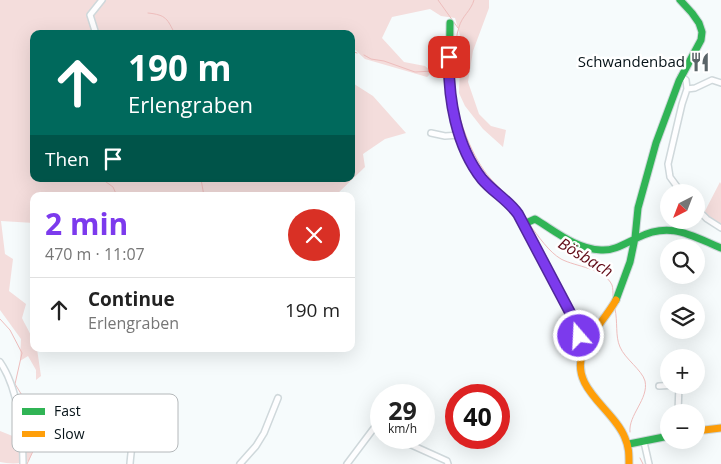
<!DOCTYPE html>
<meta charset="utf-8">
<style>
body{margin:0;font-family:"Open Sans",sans-serif;background:#f6f6f6;color:#222;height:100vh;display:flex;flex-direction:column;font-size:19px;white-space:nowrap}
*{box-sizing:border-box;margin:0}
p{font-size:16px;color:#767676}
.icon{flex:none;width:28px;height:28px;fill:none;stroke:currentColor;stroke-width:2;stroke-linecap:round;stroke-linejoin:round}
.map{position:relative;flex:1;overflow:hidden}
.details{position:absolute;left:30px;top:192px;width:325px;height:160px;display:flex;flex-direction:column;background:#fff;border-radius:10px;box-shadow:0 5px 20px #0002}
.details>*{flex:none}
.banner{position:absolute;left:30px;top:30px;width:325px;height:152px;border-radius:10px;box-shadow:0 5px 20px #0002;background:#00695c;color:#fff;overflow:hidden}
.needle{width:32px;rotate:222deg}
.fabs{position:absolute;left:660px;top:184px;display:grid;gap:10px}
.fabs a{display:grid;place-items:center;width:45px;height:45px;border-radius:50%;background:#fff;box-shadow:0 5px 20px #0002;font-size:25px}
.speed{position:absolute;left:370px;top:384px;display:flex;gap:10px;font-size:25px;font-weight:700;text-align:center}
.speed>*{display:grid;place-content:center;width:65px;height:65px;border-radius:50%;background:#fff;box-shadow:0 5px 20px #0002;line-height:1}
.speed small{font-size:12px;font-weight:400}
.speed .limit{border:8px solid #d22;background:#fff;color:#111}
.pin{position:absolute;display:grid;place-items:center;width:42px;height:42px;color:#fff;margin:-21px;border-radius:10px;box-shadow:0 2px 8px #0006}
.me{position:absolute;width:55px;margin:-28px;rotate:341deg;stroke-linejoin:round;filter:drop-shadow(0 0 4px #0008)}
.turn{display:flex;align-items:center;gap:18px;height:105px;padding:0 15px;font-size:22px}
.turn .icon{width:65px;height:65px;stroke-width:2.5}
.turn b{display:block;font-size:35px;line-height:42px}
.then{display:flex;align-items:center;height:48px;padding:0 15px;background:#0003;gap:10px;font-size:19px}
.round{display:grid;place-items:center;flex:none;width:52px;height:52px;border-radius:26px;background:#f6f6f6}
.overview{display:flex;align-items:center;justify-content:space-between;height:85px;padding:0 15px}
h1{font-size:30px;font-weight:700;line-height:38px;color:#7c3aed}
ul{padding:0;list-style:none}
li{display:flex;align-items:center;gap:15px;height:65px;padding:0 15px;border-top:1px solid #e0e0e0}
li div{flex:1}
li b{display:block;font-size:19px}
li em{font-style:normal}
.map>svg:first-child{display:block}
</style>
<div class="map">
<svg width="721" height="464" viewBox="0 0 721 464">
<rect width="100%" height="100%" fill="#f6fbfc"/>
<path fill="#f4dddc" d="M0 0H489V8L473 51 468 82 479 114 491 126 506 130 503 147 483 129 465 106 459 93 461 39 455 18 441 16 430 9 392 17 382 38 404 62 425 66 432 72 427 77 365 59 351 46V34H34V179H351V82L373 96 406 133 385 139 363 154 365 167 335 196H34V223L1 221 5 254 13 259 9 291 26 304 22 318C27 329 34 337 34 349H37L41 376 36 380V370L28 356 20 361 21 339 0 310Z
M720 182 721 184V226L708 217 705 211Z
M0 431 35 445 29 461C21 464 9 464 0 462Z"/>
<g fill="none" stroke-linecap="round" stroke-linejoin="round">
<path stroke="#eebdbc" stroke-width="1" d="M438 0 458 28
M148 13C167 15 167 19 175 34
M351 51 357 53
M364 55 371 59 384 61 415 72 433 71 445 77
M453 79C455 62 454 43 459 27 462 16 471 11 474 0
M455 95C458 120 473 159 490 178 502 192 517 203 527 219
M102 179 113 187 117 196
M201 179 204 196
M530 225C538 236 549 252 561 259 576 267 604 268 612 285 613 288 613 293 613 296
M615 309C618 322 615 336 620 347 625 359 642 370 645 381 649 399 628 415 630 432
M0 319 10 330 22 353 15 384 28 405 35 447 27 464
M640 458 643 464"/>
<defs>
<path id="street" d="M96 34 90 15 102 0
M687 89 695 88 712 80 721 83
M431 133 445 136 460 135
M681 192 670 177 668 164 682 104 687 89 686 80 681 76
M696 208 707 219 721 228
M0 362C18 388 23 433 23 464
M659 386 678 385
M678 412 679 385
M129 414C136 429 131 448 130 464
M396 438 447 461 448 464
M644 442 649 464
M240 464 256 446 264 433 278 398
M347 464 374 428 381 430"/>
<path id="fast" d="M450 23C449 75 447 134 481 177 492 191 509 200 519 215 539 249 556 285 574 320L579 336 587 344
M524 224 535 219C555 231 576 249 601 250 614 251 626 243 637 238 670 221 690 235 721 248
M616 300 630 262 635 238 638 208 656 143 679 81 701 40 702 32 699 23 692 13 680 0
M629 444 669 436"/>
<path id="slow" d="M616 300C606 318 590 333 583 352 569 388 614 409 625 438 629 447 629 454 629 464
M696 431 721 428"/>
</defs>
<use href="#street" stroke="#cfd8db" stroke-width="8"/>
<use href="#fast" stroke="#cfd8db" stroke-width="9"/>
<use href="#slow" stroke="#cfd8db" stroke-width="9"/>
<use href="#street" stroke="#fefeff" stroke-width="5"/>
<use href="#fast" stroke="#30b455" stroke-width="7"/>
<use href="#slow" stroke="#ff9f0a" stroke-width="7"/>
</g>
<g fill="none" stroke-linecap="round" stroke-linejoin="round">
<defs>
<path id="route" d="M449 57C448 98 456 146 482 179 493 192 508 200 518 214L574 320 579 336"/>
</defs>
<use href="#route" stroke="#51269a" stroke-width="12"/>
<use href="#route" stroke="#7c3aed" stroke-width="9"/>
</g>
<defs>
<symbol id="restaurant-bare" viewBox="-9 -9 18 18"><path d="M-5-6h1v4h1v-4h1v4h1v-4h1v5L-1.5 .5V6h-2V.5L-5-1ZM5-6V6H3V1.5H1.5Q1.5-4 5-6Z" fill="#5a6468" stroke="#fff" stroke-width="2.5" paint-order="stroke"/></symbol>
</defs>
<g fill-rule="evenodd">
<use href="#restaurant-bare" x="686" y="48" width="28" height="28"/>
</g>
<g text-anchor="middle" stroke-width="5" stroke-linejoin="round" paint-order="stroke">
<g font-size="15" fill="#061318" stroke="#fff" text-anchor="end">
<text x="685" y="67">Schwandenbad</text>
</g>
<g font-size="16" font-style="italic" fill="#610a16" stroke="#fff">
<text transform="translate(586 257) rotate(31)" y="6">Bösbach</text>
</g>
</g>
<rect x="12" y="394" width="166" height="58" rx="8" fill="#fff" stroke="#b4b8ba" stroke-width="1"/>
<rect x="22" y="408" width="23" height="7" fill="#30b455"/>
<rect x="22" y="431" width="23" height="6" fill="#ff9f0a"/>
<g font-size="14" fill="#061318">
<text x="54" y="416">Fast</text>
<text x="54" y="439">Slow</text>
</g>
</svg>
<div class="fabs">
<a><svg class="needle" viewBox="-14 -14 28 28"><path d="M0-13l5 13h-10z" fill="#e53935"/><path d="M0 13l5-13h-10z" fill="#767676"/></svg></a>
<a><svg class="icon" aria-label="search" viewBox="0 0 24 24"><circle cx="10" cy="10" r="6"/><path d="M15 15l6 6"/></svg></a>
<a><svg class="icon" aria-label="layers" viewBox="0 0 24 24"><path d="M12 4l9 5-9 5-9-5zM3 14l9 5 9-5"/></svg></a>
<a>+</a>
<a>−</a>
</div>
<div class="speed"><div>29<small>km/h</small></div><div class="limit">40</div></div>
<div class="pin" style="left:449px;top:57px;background:#d93025"><svg class="icon" aria-label="arrive" viewBox="0 0 24 24"><path d="M6 21V4h12l-3 4 3 4H6"/></svg></div>
<svg class="me" style="left:579px;top:336px" viewBox="-20 -20 40 40"><circle r="17" fill="#7c3aed" stroke="#fff" stroke-width="3"/><path d="M0-11L8 9 0 5-8 9z" fill="#fff"/></svg>
<div class="banner">
<div class="turn"><svg class="icon" aria-label="ahead" viewBox="0 0 24 24"><path d="M12 20V5M6 11l6-6 6 6"/></svg><div><b>190 m</b>Erlengraben</div></div>
<div class="then">Then<svg class="icon" aria-label="arrive" viewBox="0 0 24 24"><path d="M6 21V4h12l-3 4 3 4H6"/></svg></div>
</div>
<section class="details">
<div class="overview"><div><h1>2 min</h1><p>470 m · 11:07</p></div><a class="round" style="background:#d93025;color:#fff"><svg class="icon" aria-label="close" viewBox="0 0 24 24"><path d="M6 6l12 12M18 6L6 18"/></svg></a></div>
<ul>
<li><svg class="icon" aria-label="ahead" viewBox="0 0 24 24"><path d="M12 20V5M6 11l6-6 6 6"/></svg><div><b>Continue</b><p>Erlengraben</p></div><em>190 m</em></li>
</ul>
</section>
</div>
